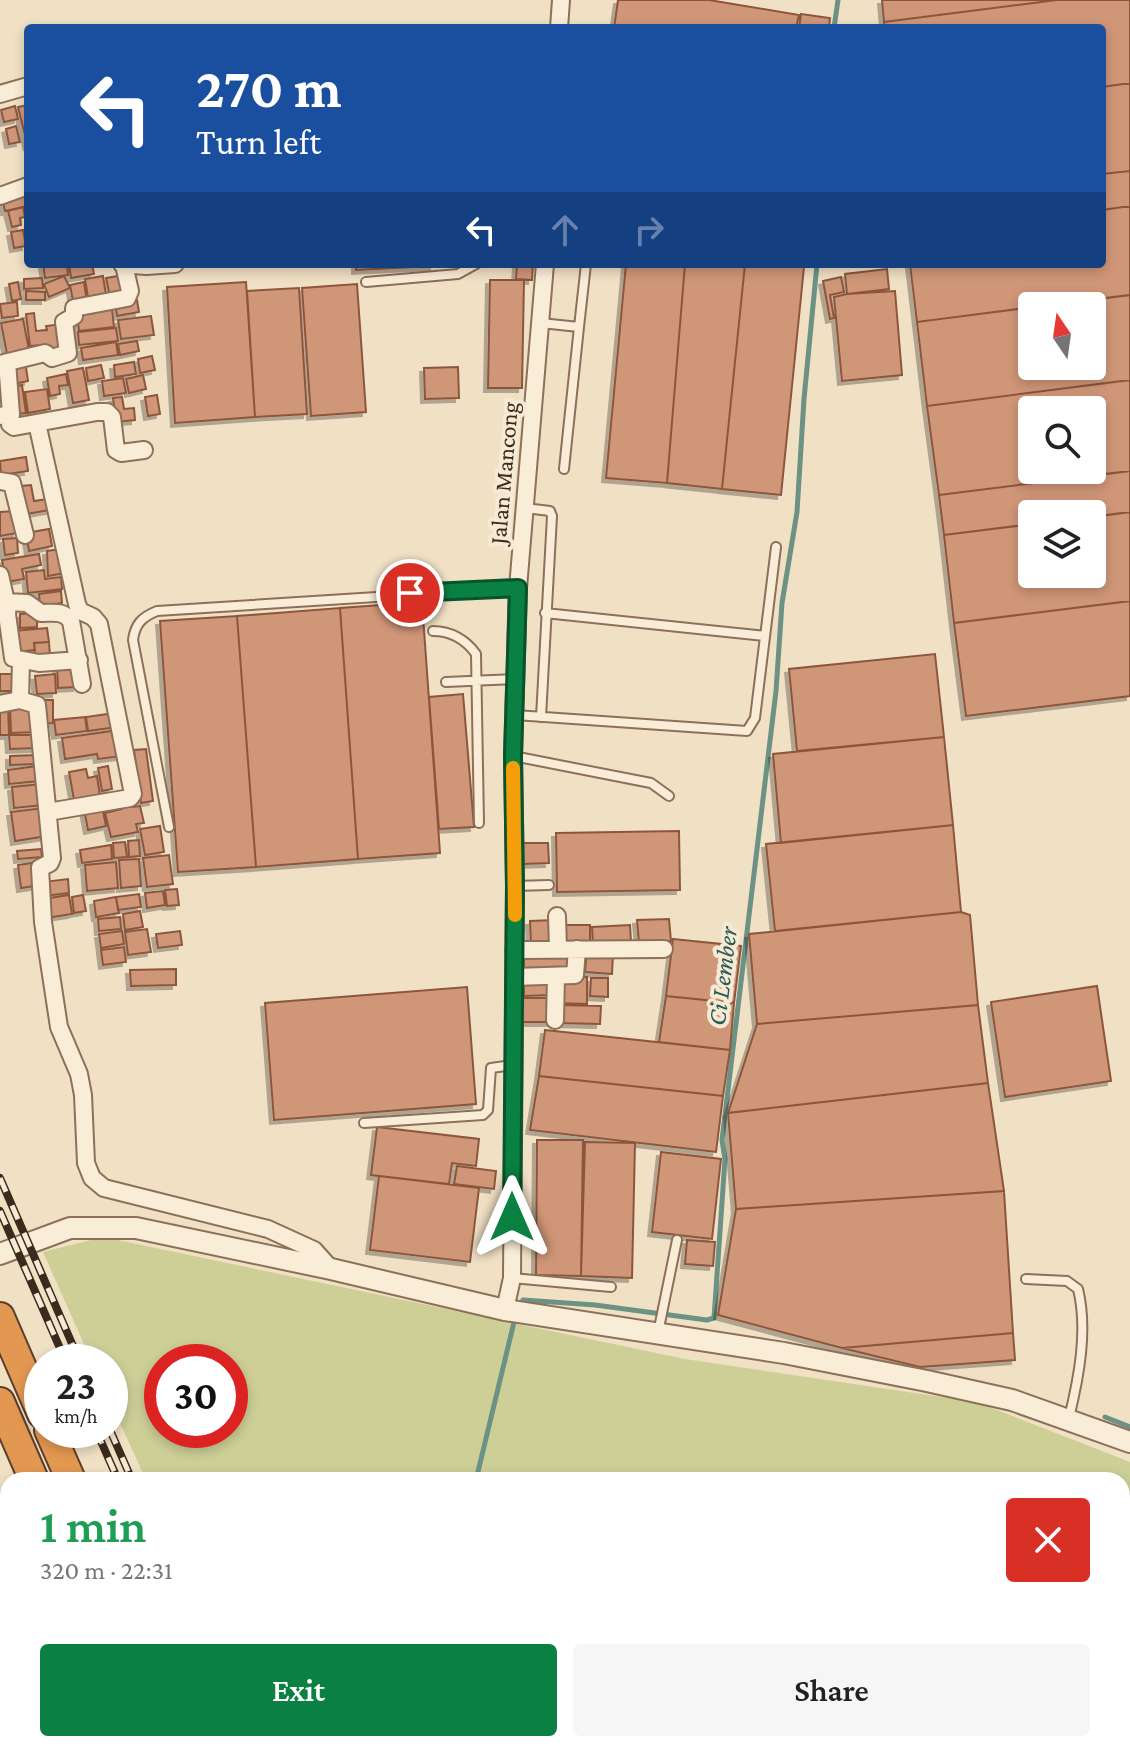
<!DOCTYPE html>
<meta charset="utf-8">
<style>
body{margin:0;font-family:"Crimson Pro",serif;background:#f6f6f6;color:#202124;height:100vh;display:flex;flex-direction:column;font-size:30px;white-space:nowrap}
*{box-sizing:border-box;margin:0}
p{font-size:26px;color:#757577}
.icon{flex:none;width:44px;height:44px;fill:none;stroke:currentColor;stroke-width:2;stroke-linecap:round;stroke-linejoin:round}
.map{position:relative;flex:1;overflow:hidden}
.panel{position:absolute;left:0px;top:1472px;width:1130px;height:280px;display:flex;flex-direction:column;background:#fff;border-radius:24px 24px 0 0;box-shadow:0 4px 12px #0003}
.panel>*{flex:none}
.top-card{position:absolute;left:24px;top:24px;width:1082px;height:244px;border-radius:8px;box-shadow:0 4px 12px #0003;background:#1a4fa0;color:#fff;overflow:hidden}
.needle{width:52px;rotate:347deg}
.controls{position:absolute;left:1018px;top:292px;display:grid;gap:16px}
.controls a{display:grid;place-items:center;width:88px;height:88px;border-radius:8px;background:#fff;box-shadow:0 4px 12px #0003;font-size:40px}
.speed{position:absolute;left:24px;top:1344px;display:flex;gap:16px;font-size:40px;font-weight:700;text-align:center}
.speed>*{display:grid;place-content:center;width:104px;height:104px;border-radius:50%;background:#fff;box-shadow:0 4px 12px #0003;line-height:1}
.speed small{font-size:20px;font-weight:400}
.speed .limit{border:12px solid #d22;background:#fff;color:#111}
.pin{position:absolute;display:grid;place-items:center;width:68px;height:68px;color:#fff;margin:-34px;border:4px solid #fff;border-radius:50%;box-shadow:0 2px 8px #0007}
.me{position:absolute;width:88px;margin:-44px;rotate:0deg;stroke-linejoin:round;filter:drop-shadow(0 0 6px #0008)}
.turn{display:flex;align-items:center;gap:28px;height:168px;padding:0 40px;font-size:36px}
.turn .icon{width:104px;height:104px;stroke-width:2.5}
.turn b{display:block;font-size:56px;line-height:68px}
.lanes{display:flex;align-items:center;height:76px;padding:0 40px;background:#0003;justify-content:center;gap:40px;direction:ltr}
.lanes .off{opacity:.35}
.round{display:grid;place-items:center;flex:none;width:84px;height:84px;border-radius:8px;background:#f6f6f6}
.summary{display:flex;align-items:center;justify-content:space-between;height:136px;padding:0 40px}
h1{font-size:48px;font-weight:600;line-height:60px;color:#1e9e55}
.action{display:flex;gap:16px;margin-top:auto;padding:16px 40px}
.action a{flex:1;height:92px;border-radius:8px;background:#0b8043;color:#fff;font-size:32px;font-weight:600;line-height:92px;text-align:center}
.action a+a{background:#f6f6f6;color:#202124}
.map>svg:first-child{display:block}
</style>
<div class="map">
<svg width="1130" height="1752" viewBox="0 0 1130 1752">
<defs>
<filter id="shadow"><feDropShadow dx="-4" dy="4" stdDeviation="0" flood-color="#0004"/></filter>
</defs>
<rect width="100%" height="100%" fill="#f0e0c4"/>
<path fill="#cdcf97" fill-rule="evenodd" d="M103 1237 685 1359 976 1402 1130 1462V1752H281L277 1744H1122V1480H146L110 1401V1362H92L43 1252ZM162 1362H230V1430H162Z
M0 1604 8 1623V1744H53L56 1752H0Z"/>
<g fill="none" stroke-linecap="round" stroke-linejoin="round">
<path stroke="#6c9286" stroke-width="5" d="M834 28 838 0
M519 1309 523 1300 595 1305 707 1320 714 1318 725 1159 722 1140 776 691 782 603 797 512 804 399 817 264
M1105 1417 1130 1427
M476 1480 515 1318
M0 1565 8 1580
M88 1744 92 1752
M406 1752 408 1744"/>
</g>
<path fill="#d09678" stroke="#8c573e" stroke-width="2" fill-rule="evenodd" filter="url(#shadow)" d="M618 0H709L799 15 796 28H614Z
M882 0H1057L884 22Z
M1057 0H1130V83L1102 87V28H885L884 22Z
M801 14 830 18 829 28H799Z
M1130 83V171L1102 174V87Z
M28 105V147L18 107Z
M15 106 18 119 4 122 1 110Z
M16 126 20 142 9 144 6 129Z
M1130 171V206L1102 210V174Z
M25 193 28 206 5 211 2 198Z
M1130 206V295L917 322 910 264H1102V210Z
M23 207 25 217 20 218 21 225 12 227 8 211Z
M23 230 26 246 14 248 11 232Z
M43 264H67L68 275 45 278Z
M69 264H92L94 274 71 278Z
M356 264H434V266L356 270Z
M517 264H533L532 280 516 279Z
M626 264H685L667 483 606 478Z
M685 264H745L722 489 667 483Z
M745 264 804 267 781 495 722 489Z
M887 269 889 289 847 294 845 274Z
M124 275 128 292 110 296 106 278Z
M64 276 70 288 49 297 44 284Z
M103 276 106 295 88 298 85 279Z
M841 277 844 292 830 295 834 318 830 319 823 281Z
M42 278 43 288 24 289V279Z
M490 280H524L522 388H488Z
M18 282 21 299 12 301 9 284Z
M84 282 87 303 74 306 70 285Z
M246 282 255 417 175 423 167 287Z
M357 284 366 412 311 416 302 288Z
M299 288 307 414 255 417 247 291Z
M26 291 45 292V300H26Z
M895 291 902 375 842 381 834 297 847 294Z
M1130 295V380L927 406 917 322 1032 307V366H1092V306H1039Z
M137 300 139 312 117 316 115 303Z
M17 302 18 316 2 318 0 304Z
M112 309 114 327 79 331 77 313Z
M34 313 36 331 47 330 46 326 62 324 65 349 43 351 42 345 30 346 26 314Z
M151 316 154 335 121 339 118 320Z
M23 319 29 350 7 354 1 323Z
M116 328 118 341 79 345 78 332Z
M137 341 139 351 120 355 118 344Z
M116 342 118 355 83 360 81 348Z
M152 356 155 370 140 373 138 359Z
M25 361 28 381 14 384 11 364Z
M134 362 136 374 115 377 114 365Z
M101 365 104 378 88 381 86 368Z
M458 367 459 398 425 399 424 368Z
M83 368 89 400 73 403 67 371Z
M66 374 68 385 59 386 60 394 50 396 47 378Z
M143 375 146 389 129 393 126 379Z
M123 378 126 393 104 396 102 381Z
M1130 380V471L939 495 927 406ZM1032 410H1092V470H1032Z
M22 385 26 413 17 414 12 387Z
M47 389 50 409 28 413 25 392Z
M157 395 160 414 148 416 145 397Z
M122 397 124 409 134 408 135 420 116 422 113 398Z
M26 457 28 471 1 475 0 461Z
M1130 471V512L1092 517V514H1032V524L944 535 939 495Z
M31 485 34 501 48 499 50 510 26 514 21 486Z
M14 511 17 533 0 536V512Z
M1130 512V601L954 623 944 535 1032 524V574H1092V517Z
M49 529 52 546 29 551 26 533Z
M17 538 18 553 5 555 3 539Z
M60 549 65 573 48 576 47 551Z
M39 554 41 565 22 569 24 579 6 582 2 560Z
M44 570 45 579 61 577 62 589 28 593 26 572Z
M61 591 62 603 40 606 39 594Z
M1130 601V696L966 716 954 623Z
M422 602 440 853 358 859 340 608Z
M340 608 358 859 256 867 237 616Z
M37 613V627L20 628V614Z
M237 616 256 867 178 872 160 621Z
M47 628 49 642 34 643 35 650 15 652 13 631Z
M49 642 50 656 35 657 34 643Z
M935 654 944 737 797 751 789 669Z
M75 663 77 687 58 688 57 664Z
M0 674H19V691H0Z
M55 674 56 693 37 694 35 676Z
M463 694 474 827 439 829 429 697Z
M39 700H53V723L39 724Z
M0 705H8L9 735H0Z
M10 705H36L37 732 11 733Z
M115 713 117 727 88 731 86 717Z
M85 717 87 731 56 735 54 720Z
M119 730 122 756 98 759 97 754 65 759 62 738Z
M9 735H36L37 748 10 749Z
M944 737 953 825 781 843 773 754Z
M146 749 153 801 141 803 134 750Z
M36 755 37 764 10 765V756Z
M37 766 39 781 9 784 8 770Z
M108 766 112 789 102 791 98 768Z
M86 769 88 778 97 776 100 796 74 800 69 772Z
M41 784 43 805 14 808 12 787Z
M131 799 133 807 140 806 144 823 136 824 138 832 111 837 105 813 122 809 121 801Z
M102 806 106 826 88 830 84 809Z
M44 808 48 836 15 841 11 812Z
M953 825 961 912 775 931 766 844Z
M160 826 164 852 145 855 140 829Z
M679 831 680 890 557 892 556 833Z
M139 840 140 856 129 857 128 841Z
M125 842 127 857 114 858 113 843Z
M523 843H548L549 863 523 864Z
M111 845 112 859 82 863 80 850Z
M41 849 42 857 18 859 17 851Z
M169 855 173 884 147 887 143 858Z
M139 859 141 886 121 888 119 860Z
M116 862 118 888 87 891 85 865Z
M32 863 33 874 41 885 21 888 18 865Z
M68 879 69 893 45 896 43 882Z
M177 889 179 905 167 906 165 890Z
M163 891 165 905 147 908 145 893Z
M139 894 141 907 118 910 116 897Z
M69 895 72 914 46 918 43 899Z
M83 895 86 911 74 913 72 897Z
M116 897 119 913 96 917 94 901Z
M140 911 143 927 125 930 123 914Z
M961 912 970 915 978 1005 757 1024 749 934Z
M120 917 121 929 99 931 98 919Z
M669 919 671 941 639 943 637 920Z
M554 920V943L531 944 530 921Z
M564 925H590V944H563Z
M630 925 631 942 593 944 592 927Z
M147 929 151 952 128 955 125 932Z
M122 931 124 944 101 948 99 934Z
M180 931 182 945 158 948 156 934Z
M673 939 741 946 734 1003 666 996Z
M124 947 126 962 103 965 101 950Z
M587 950 613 952 612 974 585 972Z
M567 952 568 968 524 976V953Z
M176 969V985L131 986 130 970Z
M557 977H587V1004L556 1003Z
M524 978H550V995L524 996Z
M591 978H608V997L590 996Z
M1097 986 1111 1081 1005 1097 991 1002Z
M467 987 476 1104 274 1120 265 1003Z
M666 996 734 1003 730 1050 659 1042Z
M522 998H553V1022H521Z
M557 1005 601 1006 600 1024 557 1023Z
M978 1005 988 1083 728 1113 757 1024Z
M545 1030 730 1050 723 1096 539 1076Z
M539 1076 723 1096 716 1152 530 1130Z
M988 1083 1004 1191 736 1209 728 1113Z
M377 1127 479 1139 476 1166 452 1163 449 1184 371 1175Z
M537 1140H583L581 1276 536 1275Z
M585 1142 635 1143 632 1278 581 1276Z
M661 1152 721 1159 712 1239 652 1232Z
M457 1166 496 1171 494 1189 454 1184Z
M379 1176 479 1188 470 1262 370 1250Z
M1004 1191 1013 1333 842 1348 718 1315 736 1209Z
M687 1240 715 1242 713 1266 685 1264Z
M1013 1333 1015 1360 920 1367 842 1348Z"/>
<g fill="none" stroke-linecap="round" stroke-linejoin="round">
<defs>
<path id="service" d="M366 282 458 274 476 264
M541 323 579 327 564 469
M579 327 586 264
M525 508 550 511 552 516 541 717
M545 613 765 636
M433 631C451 631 466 640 476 654L479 823
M446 682 515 679
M515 715 747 731 755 718 776 547
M513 756 651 783 669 796
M169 827 133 640C135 624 142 617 157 611L518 588
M515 886 549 885
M364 1123 483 1115 488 1110 491 1068 513 1065
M512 1278 611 1287
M1026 1279 1067 1281 1078 1289C1088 1330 1079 1377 1069 1418
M658 1333 677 1240"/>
<path id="minor" d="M559 28 561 0
M0 94 28 86
M0 196 28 186
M122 264 146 266 175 264
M7 362 11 414
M0 364 45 353 52 358 68 353 64 322 74 316V308L127 298 130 291 124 265
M0 416 11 414 10 424 14 427 97 412H107L112 417 116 450 121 453 144 450
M37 423 77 604 80 611 93 617 99 624 133 794 130 798 48 812
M0 481 12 483 25 535
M0 575 6 602 27 603 41 613C53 613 63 610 71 621L82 684
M8 603 7 614 13 658 39 663 79 660
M20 700 37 705 52 858 50 863 40 868 43 922 59 1027 79 1074 83 1095 86 1163 92 1178 104 1188 268 1229 314 1250 331 1269
M0 704 20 700 21 661
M557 916 558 949
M514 950 664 949
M514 977 575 975 577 949
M555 1020 556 976
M505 1310 512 1278 515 886 513 756 518 588 545 264"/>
<path id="tertiary" d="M0 1254 70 1228H136L331 1269 505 1310 784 1353 927 1381 1012 1400 1130 1442"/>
<path id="motorway" d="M0 1317 42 1414
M0 1402 34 1480
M49 1430 71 1480
M146 1744 149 1752
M184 1744 188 1752"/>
</defs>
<use href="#service" stroke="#8c7059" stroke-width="12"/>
<use href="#minor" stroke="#8c7059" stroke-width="20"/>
<use href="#tertiary" stroke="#8c7059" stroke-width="24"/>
<use href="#motorway" stroke="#5a3f2d" stroke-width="32"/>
<use href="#service" stroke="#faedd8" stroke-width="8"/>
<use href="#minor" stroke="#faedd8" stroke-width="16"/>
<use href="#tertiary" stroke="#faedd8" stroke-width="20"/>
<use href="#motorway" stroke="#e39851" stroke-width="28"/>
<defs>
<path id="rail" d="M0 1178 80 1362
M0 1211 66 1362
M96 1430 118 1480
M110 1430 132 1480
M250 1744 254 1752
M265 1744 269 1752"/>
</defs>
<use href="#rail" stroke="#3b2a1e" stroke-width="8"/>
<use href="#rail" stroke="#f7ead4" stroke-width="5" stroke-dasharray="15" stroke-linecap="butt"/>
</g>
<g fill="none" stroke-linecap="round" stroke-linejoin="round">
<defs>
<path id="route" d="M410 593 518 588 513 756 515 886 512 1217"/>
</defs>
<use href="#route" stroke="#07532c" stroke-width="20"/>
<use href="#route" stroke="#0b8043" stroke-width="14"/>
<path stroke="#f59e0b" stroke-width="14" d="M513 768 515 915"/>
</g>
<g text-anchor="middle" stroke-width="8" stroke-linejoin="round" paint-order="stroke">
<g font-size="24" fill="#3b2a1e" stroke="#f7ead4">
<text transform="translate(504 473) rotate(-85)" y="8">Jalan Mancong</text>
</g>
<g font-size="26" font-style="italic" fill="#2c5c55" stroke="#f7ead4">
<text transform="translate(722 976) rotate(-83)" y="9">Ci Lember</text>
</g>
</g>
</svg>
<div class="controls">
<a><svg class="needle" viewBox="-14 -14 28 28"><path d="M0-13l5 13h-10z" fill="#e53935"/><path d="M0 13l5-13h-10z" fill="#757577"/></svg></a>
<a><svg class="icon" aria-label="search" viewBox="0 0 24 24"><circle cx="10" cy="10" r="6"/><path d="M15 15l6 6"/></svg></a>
<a><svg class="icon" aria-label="layers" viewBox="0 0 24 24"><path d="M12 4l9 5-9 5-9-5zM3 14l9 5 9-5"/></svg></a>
</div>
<div class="speed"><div>23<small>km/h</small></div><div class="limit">30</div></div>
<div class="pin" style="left:410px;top:593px;background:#d93025"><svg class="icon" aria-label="arrive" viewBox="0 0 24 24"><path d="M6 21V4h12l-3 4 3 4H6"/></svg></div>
<svg class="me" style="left:512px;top:1217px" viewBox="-20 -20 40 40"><path d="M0-17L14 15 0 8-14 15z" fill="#0b8043" stroke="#fff" stroke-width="4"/></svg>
<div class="top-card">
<div class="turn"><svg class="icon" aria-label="left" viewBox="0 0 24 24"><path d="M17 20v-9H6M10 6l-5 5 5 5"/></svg><div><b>270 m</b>Turn left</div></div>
<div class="lanes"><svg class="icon" aria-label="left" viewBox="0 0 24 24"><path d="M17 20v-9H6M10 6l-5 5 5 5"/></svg><svg class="icon off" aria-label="ahead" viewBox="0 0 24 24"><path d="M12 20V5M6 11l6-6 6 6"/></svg><svg class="icon off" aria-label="right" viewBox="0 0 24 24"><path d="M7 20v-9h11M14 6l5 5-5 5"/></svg></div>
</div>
<section class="panel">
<div class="summary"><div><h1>1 min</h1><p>320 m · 22:31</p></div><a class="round" style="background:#d93025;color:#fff"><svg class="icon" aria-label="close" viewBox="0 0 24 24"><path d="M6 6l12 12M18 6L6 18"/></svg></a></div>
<div class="action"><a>Exit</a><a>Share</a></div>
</section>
</div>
